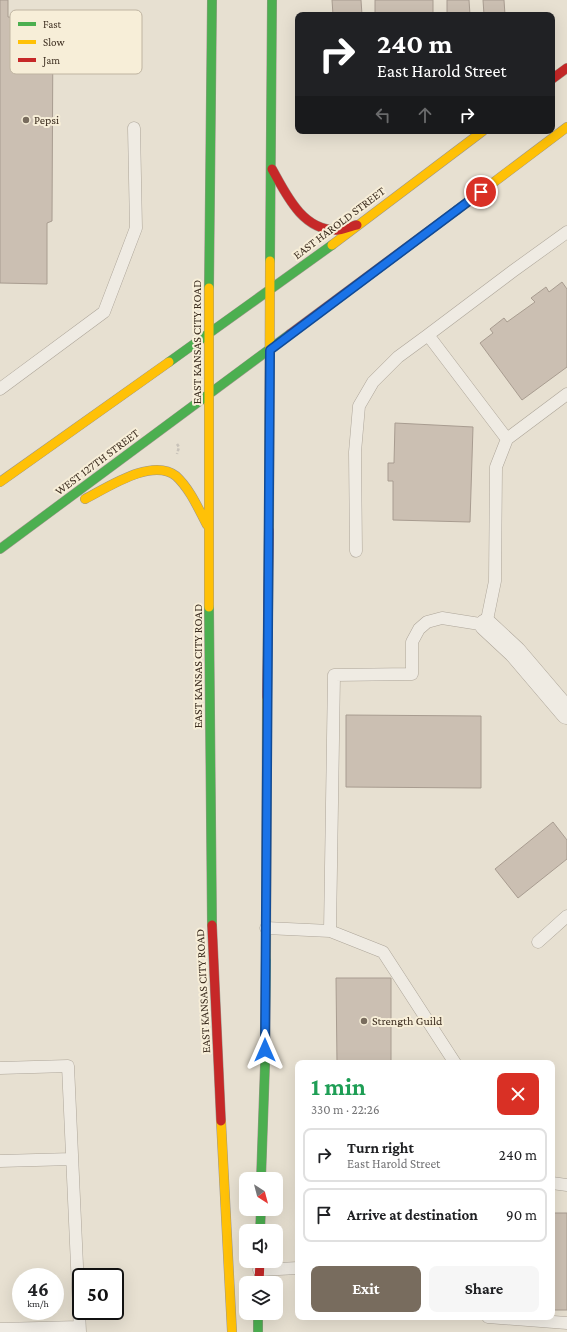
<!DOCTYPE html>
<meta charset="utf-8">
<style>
body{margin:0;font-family:"Crimson Pro",serif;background:#f6f6f6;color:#202124;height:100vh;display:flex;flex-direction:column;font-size:15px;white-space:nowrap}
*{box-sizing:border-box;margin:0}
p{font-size:13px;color:#757577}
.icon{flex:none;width:22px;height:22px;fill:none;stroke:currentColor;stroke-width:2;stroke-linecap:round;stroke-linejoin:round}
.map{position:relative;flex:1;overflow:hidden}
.sheet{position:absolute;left:295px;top:1060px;width:260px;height:260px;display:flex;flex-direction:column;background:#fff;border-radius:8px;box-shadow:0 4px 16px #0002}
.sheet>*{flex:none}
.guide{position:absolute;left:295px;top:12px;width:260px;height:122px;border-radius:8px;box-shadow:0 4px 16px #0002;background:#202124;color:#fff;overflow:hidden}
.needle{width:26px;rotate:144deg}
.tools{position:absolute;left:239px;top:1172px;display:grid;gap:8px}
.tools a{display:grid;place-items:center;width:44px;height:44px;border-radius:8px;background:#fff;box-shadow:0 4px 16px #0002;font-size:20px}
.speed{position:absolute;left:12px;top:1268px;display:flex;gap:8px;font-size:20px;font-weight:700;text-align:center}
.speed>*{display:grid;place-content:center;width:52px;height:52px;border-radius:50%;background:#fff;box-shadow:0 4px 16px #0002;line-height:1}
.speed small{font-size:10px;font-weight:400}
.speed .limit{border:2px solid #111;border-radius:6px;background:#fff;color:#111}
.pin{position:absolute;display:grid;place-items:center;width:34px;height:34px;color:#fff;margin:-17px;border:2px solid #fff;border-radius:50%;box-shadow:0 1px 4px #0007}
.me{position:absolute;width:44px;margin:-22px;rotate:0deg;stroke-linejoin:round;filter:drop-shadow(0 0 3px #0008)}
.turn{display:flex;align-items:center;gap:14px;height:84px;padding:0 16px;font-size:18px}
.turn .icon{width:52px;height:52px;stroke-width:2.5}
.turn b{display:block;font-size:28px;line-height:34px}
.lanes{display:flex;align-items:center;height:38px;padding:0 16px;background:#0003;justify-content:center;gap:20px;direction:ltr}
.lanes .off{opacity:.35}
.round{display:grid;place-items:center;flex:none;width:42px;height:42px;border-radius:8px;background:#f6f6f6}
.headline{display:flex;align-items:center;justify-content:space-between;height:68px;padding:0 16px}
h1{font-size:24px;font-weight:700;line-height:30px;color:#1e9e55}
.cta{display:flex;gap:8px;margin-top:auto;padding:8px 16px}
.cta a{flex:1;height:46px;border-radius:8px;background:#786c5e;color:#fff;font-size:16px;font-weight:700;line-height:46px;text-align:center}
.cta a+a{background:#f6f6f6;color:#202124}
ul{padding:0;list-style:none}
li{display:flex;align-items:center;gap:12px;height:54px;margin:0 8px 6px;padding:0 8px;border:2px solid #e0e0e0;border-radius:8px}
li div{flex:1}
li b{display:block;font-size:15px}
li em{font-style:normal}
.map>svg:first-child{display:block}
</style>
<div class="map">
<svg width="567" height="1332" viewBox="0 0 567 1332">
<rect width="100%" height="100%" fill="#e7e0d1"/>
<path fill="#cbbfb2" stroke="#a89c90" d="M0 0H8V17L53 19 52 221 47 223V284L0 283Z
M332 0H361L362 15H333Z
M375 0H433V15H375Z
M447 0H469L470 15H447Z
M483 0H504L505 15H484Z
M562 282 567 289V367L522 400 480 343 493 333 490 329 504 318 507 322 535 302 531 298 546 287 549 292Z
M395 423 473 427 470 522 393 520V481H388V463H394Z
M346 715 481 716V788L346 787Z
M553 822 567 840V859L518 898 495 869Z
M336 978H391V1063H337Z
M552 1213H567V1310H552Z"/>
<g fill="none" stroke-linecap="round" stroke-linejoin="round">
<defs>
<path id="lane" d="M0 389 104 312 136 228 134 128
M507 439 428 335 513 271 567 232
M356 551 355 452 359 406 373 382 398 357 428 335
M266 928 330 931 334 675 412 674V642L419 629 427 622 442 618 486 625 495 581 496 467 507 439 567 394
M330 931 383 952 455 1063
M538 942 567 916
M0 1068 68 1066 80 1332
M0 1161 72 1159
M552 1183 567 1185
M259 1270 298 1268
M488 1317 567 1323
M0 1329 79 1327"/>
<path id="street" d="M486 625 515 652 567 713"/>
<path id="fast" d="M270 261 272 0
M209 288 212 0
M169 362 332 245
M0 549 290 334
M209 607 212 925
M261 1179 265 1065 266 958
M260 1231 261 1209
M258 1313V1332"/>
<path id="slow" d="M457 210 567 127
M332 245 483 131
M0 482 169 362
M85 499C107 488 152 457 176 476 190 489 198 508 207 525
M269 530 270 261
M209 607V288
M266 958 267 697
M221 1121 232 1332"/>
<path id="jam" d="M552 79 567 68
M272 169C286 194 302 230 336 230 343 230 350 226 357 225
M290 334 457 210
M267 697 269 530
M212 925 221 1121
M259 1283 260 1261"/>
</defs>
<use href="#lane" stroke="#ada599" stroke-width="13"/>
<use href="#street" stroke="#ada599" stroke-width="23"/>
<use href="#fast" stroke="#9c958a" stroke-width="10"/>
<use href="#slow" stroke="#9c958a" stroke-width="10"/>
<use href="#jam" stroke="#9c958a" stroke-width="10"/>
<path stroke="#c8c2b9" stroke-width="2.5" stroke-dasharray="3 2" stroke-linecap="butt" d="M177 444 179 447 177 454"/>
<use href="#lane" stroke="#efebe3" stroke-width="12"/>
<use href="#street" stroke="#efebe3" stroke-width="22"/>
<use href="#fast" stroke="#4caf50" stroke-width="9"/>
<use href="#slow" stroke="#ffc107" stroke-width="9"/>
<use href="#jam" stroke="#c62828" stroke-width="9"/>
</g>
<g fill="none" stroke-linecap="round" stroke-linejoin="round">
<defs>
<path id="route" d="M265 1050 270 350 481 192"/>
</defs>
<use href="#route" stroke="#114b97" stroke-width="10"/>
<use href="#route" stroke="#1a73e8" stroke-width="7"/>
</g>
<g fill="#786c5e" stroke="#f7eed8" stroke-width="1.5">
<circle cx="26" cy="120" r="4"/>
<circle cx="364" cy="1021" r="4"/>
</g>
<g text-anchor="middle" stroke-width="4" stroke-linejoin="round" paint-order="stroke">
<g font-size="12" fill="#3d2e20" stroke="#f7eed8" text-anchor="start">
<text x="34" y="124">Pepsi</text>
<text x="372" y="1025">Strength Guild</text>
</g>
<g font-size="12" fill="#3d2e20" stroke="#f7eed8">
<text transform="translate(339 223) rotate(-37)" y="4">EAST HAROLD STREET</text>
<text transform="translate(197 342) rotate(-90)" y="4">EAST KANSAS CITY ROAD</text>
<text transform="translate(97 462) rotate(-37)" y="4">WEST 127TH STREET</text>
<text transform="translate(198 666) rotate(-90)" y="4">EAST KANSAS CITY ROAD</text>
<text transform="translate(203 991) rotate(-93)" y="4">EAST KANSAS CITY ROAD</text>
</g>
</g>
<rect x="10" y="10" width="132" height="64" rx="6" fill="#f7eed8" stroke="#bfb4a1" stroke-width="1"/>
<rect x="18" y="22" width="18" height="4" fill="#4caf50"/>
<rect x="18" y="40" width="18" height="4" fill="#ffc107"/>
<rect x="18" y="58" width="18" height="4" fill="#c62828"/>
<g font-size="11" fill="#3d2e20">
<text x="43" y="28">Fast</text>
<text x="43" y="46">Slow</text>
<text x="43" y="64">Jam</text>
</g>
</svg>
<div class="tools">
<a><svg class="needle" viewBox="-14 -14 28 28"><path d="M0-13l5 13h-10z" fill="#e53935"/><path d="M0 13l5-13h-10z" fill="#757577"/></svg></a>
<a><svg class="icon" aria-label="sound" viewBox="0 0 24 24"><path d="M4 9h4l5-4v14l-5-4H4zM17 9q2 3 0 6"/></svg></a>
<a><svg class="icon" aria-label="layers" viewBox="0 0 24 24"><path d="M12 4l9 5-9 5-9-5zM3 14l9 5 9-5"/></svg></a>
</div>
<div class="speed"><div>46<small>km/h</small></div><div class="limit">50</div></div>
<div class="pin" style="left:481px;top:192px;background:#d93025"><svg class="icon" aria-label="arrive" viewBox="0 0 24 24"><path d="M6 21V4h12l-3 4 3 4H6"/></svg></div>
<svg class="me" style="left:265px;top:1050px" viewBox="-20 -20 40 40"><path d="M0-17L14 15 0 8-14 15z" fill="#1a73e8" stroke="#fff" stroke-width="4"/></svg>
<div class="guide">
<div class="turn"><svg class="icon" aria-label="right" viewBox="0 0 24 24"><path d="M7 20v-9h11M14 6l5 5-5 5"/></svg><div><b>240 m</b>East Harold Street</div></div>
<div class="lanes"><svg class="icon off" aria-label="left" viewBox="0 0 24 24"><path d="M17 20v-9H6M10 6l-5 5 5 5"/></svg><svg class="icon off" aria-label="ahead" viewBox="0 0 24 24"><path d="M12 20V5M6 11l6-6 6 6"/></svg><svg class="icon" aria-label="right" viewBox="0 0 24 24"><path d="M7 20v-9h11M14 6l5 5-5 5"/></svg></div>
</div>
<section class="sheet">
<div class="headline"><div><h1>1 min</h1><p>330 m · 22:26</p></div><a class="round" style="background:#d93025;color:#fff"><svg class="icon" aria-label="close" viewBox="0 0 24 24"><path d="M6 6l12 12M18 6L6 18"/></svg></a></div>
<ul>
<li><svg class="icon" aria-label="right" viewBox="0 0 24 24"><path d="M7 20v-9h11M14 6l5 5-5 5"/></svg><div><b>Turn right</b><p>East Harold Street</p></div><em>240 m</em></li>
<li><svg class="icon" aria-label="arrive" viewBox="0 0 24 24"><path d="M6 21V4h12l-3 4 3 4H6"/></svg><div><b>Arrive at destination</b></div><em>90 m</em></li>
</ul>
<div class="cta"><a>Exit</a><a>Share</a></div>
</section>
</div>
